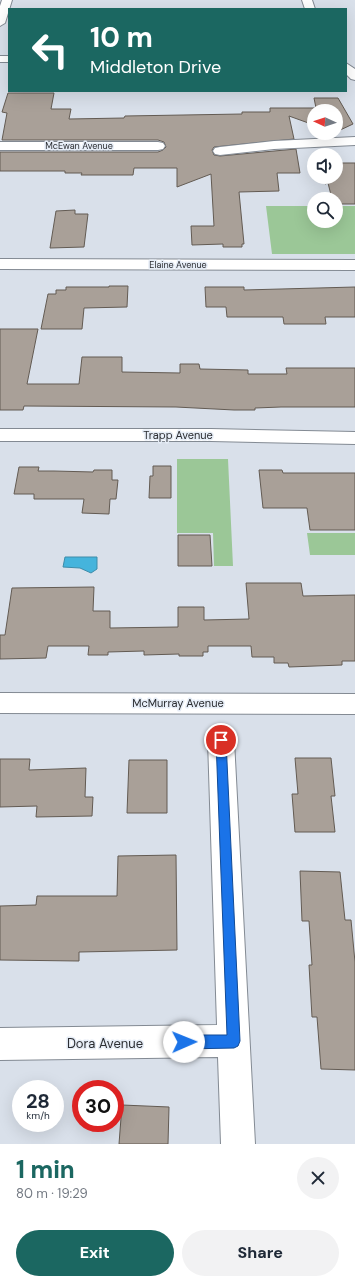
<!DOCTYPE html>
<meta charset="utf-8">
<style>
body{margin:0;font-family:"DM Sans",sans-serif;background:#f2f2f3;color:#1f2937;height:100vh;display:flex;flex-direction:column;font-size:15px;white-space:nowrap}
*{box-sizing:border-box;margin:0}
p{font-size:13px;color:#747a83}
.icon{flex:none;width:22px;height:22px;fill:none;stroke:currentColor;stroke-width:2;stroke-linecap:round;stroke-linejoin:round}
.map{position:relative;height:1144px;overflow:hidden}
.sheet{display:flex;flex-direction:column;background:#fff;flex:1}
.sheet>*{flex:none}
.hud{position:absolute;left:8px;top:8px;width:339px;height:84px;border-radius:0px;box-shadow:0 4px 16px #0002;background:#1b6761;color:#fff;overflow:hidden}
.needle{width:26px;rotate:273deg}
.tools{position:absolute;left:307px;top:104px;display:grid;gap:8px}
.tools a{display:grid;place-items:center;width:36px;height:36px;border-radius:50%;background:#fff;box-shadow:0 4px 16px #0002;font-size:20px}
.speed{position:absolute;left:12px;top:1080px;display:flex;gap:8px;font-size:20px;font-weight:700;text-align:center}
.speed>*{display:grid;place-content:center;width:52px;height:52px;border-radius:50%;background:#fff;box-shadow:0 4px 16px #0002;line-height:1}
.speed small{font-size:10px;font-weight:400}
.speed .limit{border:6px solid #d22;background:#fff;color:#111}
.pin{position:absolute;display:grid;place-items:center;width:34px;height:34px;color:#fff;margin:-17px;border:2px solid #fff;border-radius:50%;box-shadow:0 1px 4px #0007}
.me{position:absolute;width:44px;margin:-22px;rotate:89deg;stroke-linejoin:round;filter:drop-shadow(0 0 3px #0008)}
.turn{display:flex;align-items:center;gap:14px;height:84px;padding:0 16px;font-size:18px}
.turn .icon{width:52px;height:52px;stroke-width:2.5}
.turn b{display:block;font-size:28px;line-height:34px}
.round{display:grid;place-items:center;flex:none;width:42px;height:42px;border-radius:21px;background:#f2f2f3}
.headline{display:flex;align-items:center;justify-content:space-between;height:68px;padding:0 16px}
h1{font-size:24px;font-weight:800;line-height:30px;color:#1b6761}
.action{display:flex;gap:8px;margin-top:auto;padding:8px 16px}
.action a{flex:1;height:46px;border-radius:24px;background:#1b6761;color:#fff;font-size:16px;font-weight:800;line-height:46px;text-align:center}
.action a+a{background:#f2f2f3;color:#1f2937}
.map>svg:first-child{display:block}
</style>
<div class="map">
<svg width="355" height="1144" viewBox="0 0 355 1144">
<rect width="100%" height="100%" fill="#d9e0ea"/>
<path fill="#9bc797" d="M266 206H314V221H336V206H355V254H272Z
M177 459H228L233 566H214L213 533H177Z
M307 533H355V555H310Z"/>
<path fill="#45b4dc" stroke="#3e8ca9" d="M65 557H97V569L91 573 80 568 63 567Z"/>
<path fill="#a9a098" stroke="#635b53" d="M8 93H54L51 109H71L69 119 124 118 125 116 242 114V112H270V108H316L314 98H338L353 124 336 132V111H314V125L289 116 294 139 214 147 212 150 214 155 220 156 296 149 300 173H277L279 191 239 192 244 244H242V247H223V244L192 245 191 226H214L211 174 177 187V168H134L133 175H81L82 173H65V171H0V152H158L163 150 166 147 164 142 158 140H2L7 113 2 112Z
M336 163H355V204H336V199H332L328 183 325 184V177H336Z
M75 210V214H88L84 247 50 248 56 211Z
M109 286H128L127 307 84 308 82 329H41L48 294H56V290H66V287H109Z
M205 287H244V290L355 287V317H325L326 324H284L283 317H227L226 307H206Z
M0 329H38L27 384H79L82 357H122V372L180 373V364H199L200 369 248 370V374H287L286 368H355V407H281L255 408V410H234L176 407 24 406 23 410H0Z
M153 466H171V498H149L150 476H153Z
M19 467H39L38 471H54L93 472 94 470H112V480H118L116 499H110L109 514 82 513 84 499H34V494H14Z
M259 470H282L283 473H355V530H310L307 508H263Z
M178 535H210L212 566H178Z
M246 583H301L303 596 355 595V661H342V665L289 667 288 663H274V657H252L251 646H208V652H203V656H179V654L144 655V651L108 652V655H88L89 646H48L46 658 0 659V635H5L12 588 94 587 93 611H110V628L178 627V607H204V620L249 619Z
M295 758H331L335 796H331L335 832H295L292 794H298Z
M0 759H30L29 770 86 768 85 797H93L92 816 36 817 37 806 0 807Z
M129 760H167V813H127Z
M176 855 177 950 79 952V961L0 960V906L36 905 37 896H117L118 856Z
M300 871 340 872 345 920H351L355 962V1070L321 1069 317 1017H312L309 965H312L309 921H302Z
M122 1105 169 1107 168 1144H119Z"/>
<g fill="none" stroke-linecap="round" stroke-linejoin="round">
<defs>
<path id="minor" d="M2 0H12L5 23 0 26V6Z
M302 0H312L315 9H305Z
M0 56H9V62H0Z
M346 63 355 69V80L351 79 346 74Z
M355 137V145L274 149 220 155 215 154 213 151 215 148 220 147 274 141Z
M0 142H158L163 143 165 146 163 149 158 150H0Z
M0 259 355 260V270L0 269Z
M0 429H211L355 432V444L211 441H0Z
M0 693 355 694V714L0 713Z
M221 729 230 732 234 740 255 1144H221L218 1057 0 1060V1028L217 1025 208 740 212 732Z"/>
</defs>
<use href="#minor" stroke="#838a93" stroke-width="2"/>
<use href="#minor" fill="#fff" fill-rule="evenodd"/>
</g>
<path fill="#1a73e8" stroke="#114b97" d="M221 736 225 737 226 740 240 1041 238 1046 234 1048 184 1049 179 1047 177 1042 179 1037 184 1035H227L216 740 217 737Z"/>
<g text-anchor="middle" stroke-width="3" stroke-linejoin="round" paint-order="stroke">
<g font-size="9" fill="#2c2e32" stroke="#e6edf7">
<text x="79" y="149">McEwan Avenue</text>
<text x="178" y="268">Elaine Avenue</text>
</g>
<g font-size="11" fill="#2c2e32" stroke="#e6edf7">
<text x="178" y="439">Trapp Avenue</text>
<text x="178" y="707">McMurray Avenue</text>
</g>
<g font-size="13" fill="#2c2e32" stroke="#e6edf7">
<text x="105" y="1048">Dora Avenue</text>
</g>
</g>
</svg>
<div class="tools">
<a><svg class="needle" viewBox="-14 -14 28 28"><path d="M0-13l5 13h-10z" fill="#e53935"/><path d="M0 13l5-13h-10z" fill="#747a83"/></svg></a>
<a><svg class="icon" aria-label="sound" viewBox="0 0 24 24"><path d="M4 9h4l5-4v14l-5-4H4zM17 9q2 3 0 6"/></svg></a>
<a><svg class="icon" aria-label="search" viewBox="0 0 24 24"><circle cx="10" cy="10" r="6"/><path d="M15 15l6 6"/></svg></a>
</div>
<div class="speed"><div>28<small>km/h</small></div><div class="limit">30</div></div>
<div class="pin" style="left:221px;top:740px;background:#d93025"><svg class="icon" aria-label="arrive" viewBox="0 0 24 24"><path d="M6 21V4h12l-3 4 3 4H6"/></svg></div>
<svg class="me" style="left:184px;top:1042px" viewBox="-20 -20 40 40"><circle r="19" fill="#fff"/><path d="M0-13L10 11 0 6-10 11z" fill="#1a73e8"/></svg>
<div class="hud">
<div class="turn"><svg class="icon" aria-label="left" viewBox="0 0 24 24"><path d="M17 20v-9H6M10 6l-5 5 5 5"/></svg><div><b>10 m</b>Middleton Drive</div></div>
</div>
</div>
<section class="sheet">
<div class="headline"><div><h1>1 min</h1><p>80 m · 19:29</p></div><a class="round"><svg class="icon" aria-label="close" viewBox="0 0 24 24"><path d="M6 6l12 12M18 6L6 18"/></svg></a></div>
<div class="action"><a>Exit</a><a>Share</a></div>
</section>
